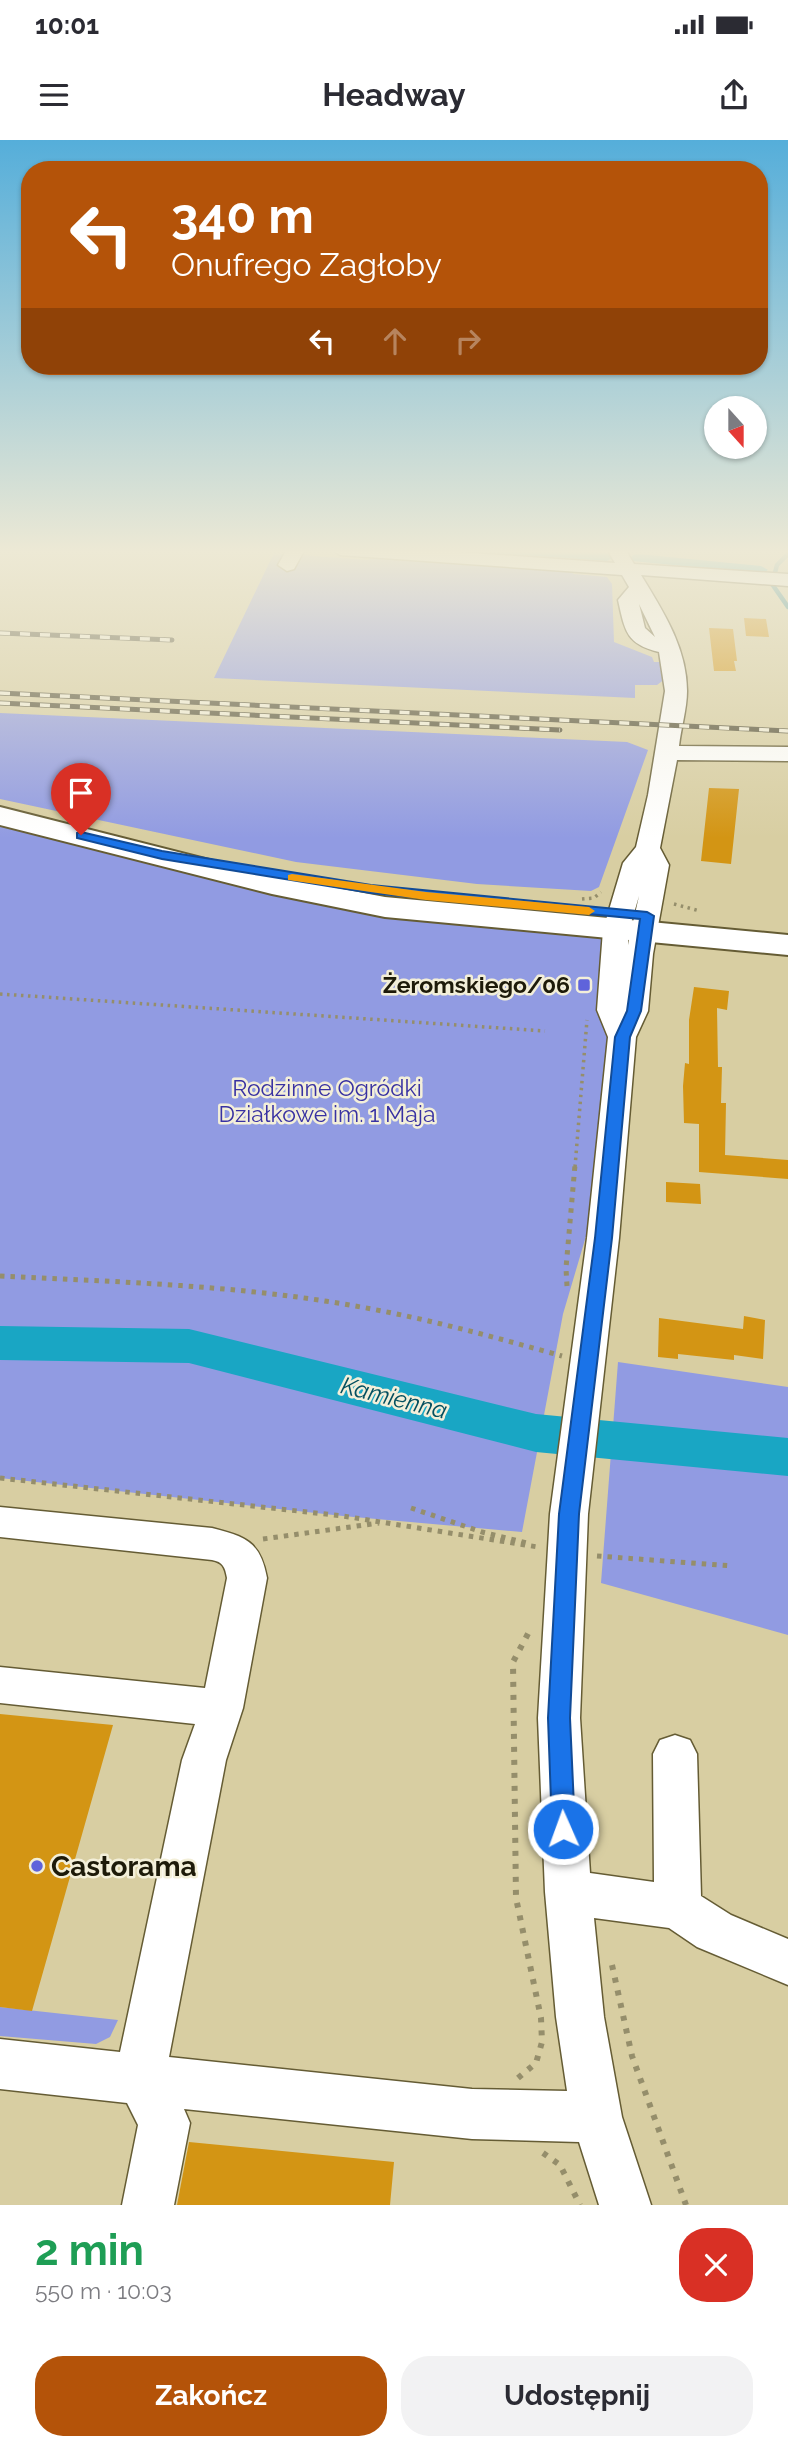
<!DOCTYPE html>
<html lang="pl">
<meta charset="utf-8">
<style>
body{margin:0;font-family:Raleway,sans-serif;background:#f2f2f3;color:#2b2b33;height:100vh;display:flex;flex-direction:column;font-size:26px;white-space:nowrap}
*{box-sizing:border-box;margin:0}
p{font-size:23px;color:#7c7c81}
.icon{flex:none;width:38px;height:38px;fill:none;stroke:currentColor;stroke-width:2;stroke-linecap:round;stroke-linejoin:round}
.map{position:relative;height:2065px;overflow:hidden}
.side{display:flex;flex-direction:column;background:#fff;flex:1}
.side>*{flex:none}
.banner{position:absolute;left:21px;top:21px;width:747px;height:214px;border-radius:28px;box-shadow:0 2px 5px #0004;background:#b45309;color:#fff;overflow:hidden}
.needle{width:46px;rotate:159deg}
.tools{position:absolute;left:704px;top:256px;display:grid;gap:14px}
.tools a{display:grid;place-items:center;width:63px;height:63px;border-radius:50%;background:#fff;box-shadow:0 2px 5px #0004;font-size:35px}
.pin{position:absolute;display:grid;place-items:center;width:60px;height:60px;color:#fff;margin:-72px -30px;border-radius:50% 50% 50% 0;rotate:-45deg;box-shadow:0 0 7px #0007}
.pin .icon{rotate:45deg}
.me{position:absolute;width:77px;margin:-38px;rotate:358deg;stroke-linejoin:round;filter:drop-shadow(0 0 5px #0008)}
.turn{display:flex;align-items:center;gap:24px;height:147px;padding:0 35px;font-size:32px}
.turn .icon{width:91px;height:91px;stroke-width:2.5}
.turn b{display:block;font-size:49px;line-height:60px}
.lanes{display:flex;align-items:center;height:66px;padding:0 35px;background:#0003;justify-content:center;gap:35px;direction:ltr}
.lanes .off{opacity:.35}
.round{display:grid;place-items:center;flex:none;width:74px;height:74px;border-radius:28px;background:#f2f2f3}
.summary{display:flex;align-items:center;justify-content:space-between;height:119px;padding:0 35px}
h1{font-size:42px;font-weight:700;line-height:52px;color:#1e9e55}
.primary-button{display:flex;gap:14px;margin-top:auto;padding:14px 35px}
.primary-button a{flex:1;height:80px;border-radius:28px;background:#b45309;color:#fff;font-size:28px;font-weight:700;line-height:80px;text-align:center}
.primary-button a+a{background:#f2f2f3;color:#2b2b33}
.status{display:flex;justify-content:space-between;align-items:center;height:49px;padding:0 35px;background:#fff;direction:ltr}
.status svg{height:19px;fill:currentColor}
header{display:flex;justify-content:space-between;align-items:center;height:91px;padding:0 35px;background:#fff;font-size:32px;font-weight:700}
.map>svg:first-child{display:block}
</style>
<div class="status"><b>10:01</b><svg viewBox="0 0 49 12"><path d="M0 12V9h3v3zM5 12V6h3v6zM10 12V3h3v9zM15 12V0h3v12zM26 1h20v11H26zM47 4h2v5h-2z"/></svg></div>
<header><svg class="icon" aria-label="menu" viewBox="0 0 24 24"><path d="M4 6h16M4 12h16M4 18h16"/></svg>Headway<svg class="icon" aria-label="share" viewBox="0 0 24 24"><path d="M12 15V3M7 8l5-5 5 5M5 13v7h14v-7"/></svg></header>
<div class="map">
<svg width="788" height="2065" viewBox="0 0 788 2065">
<rect width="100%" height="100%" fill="#d8cea2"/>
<path fill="#919be2" d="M274 413 367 420 382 416 566 430 574 434 607 437 612 444 614 502 652 517 654 522H663L665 539 657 545H635V558L214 538Z
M0 573 627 602 648 610 599 747 591 751 477 744 296 722 0 659Z
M0 676 272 745 616 790 611 870 589 1086 563 1174 522 1392 343 1376 0 1338Z
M618 1222 788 1247V1495L601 1443Z
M0 1867 118 1880 110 1897 96 1904 0 1896Z"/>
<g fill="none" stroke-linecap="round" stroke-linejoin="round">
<path stroke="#1a7c8c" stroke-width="4.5" d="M788 414 777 425 772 444 788 467"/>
<path fill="#19a6c4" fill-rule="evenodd" d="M486 409 607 413 614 417 607 421 493 413Z
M638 414 761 426 768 430 761 434 633 421 631 418 633 415Z"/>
<path fill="#19a6c4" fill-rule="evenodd" d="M0 1186 189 1189 536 1274 788 1298V1336L536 1312 189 1223 0 1220Z"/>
</g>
<path fill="#d39514" d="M744 478 766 479 769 497 746 496Z
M709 488 733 489 737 521H734L736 531H714Z
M709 648 739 649 731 724 701 721Z
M694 847 729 851 727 870 717 868 718 927H722L721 963H726L725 1015 788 1020V1039L699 1032V984L684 983 683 946 685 923 689 924V880Z
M666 1042 700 1044 701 1064 666 1062Z
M744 1176 765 1180 763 1219 734 1215V1220L678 1214V1219L658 1217 659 1178 743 1189Z
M0 1574 113 1585 32 1871 0 1867Z
M189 2002 394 2022 390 2065H177Z"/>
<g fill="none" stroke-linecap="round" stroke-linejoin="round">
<defs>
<path id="minor" d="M287 409H305L294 429 287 431 278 425Z
M331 409H413L615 423 607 409H625L634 424 788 434V446L641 435C663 471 687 508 687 551 687 569 681 588 679 606L788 607V621L677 620 660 708 669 725 653 814 648 871 636 897 619 1098 588 1374 580 1578 590 1733 654 1742 653 1614 660 1600 675 1595 690 1600 697 1614 701 1756 731 1775 788 1799V1845L697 1807 669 1788 594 1778 604 1877 622 1977 651 2065H599L579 2002 472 1999 184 1969 190 1983 174 2065H122L138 1985 127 1963 0 1949V1899L120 1912 182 1620 195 1584 0 1563V1527L205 1548 227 1438C225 1427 223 1422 212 1420L0 1397V1367L212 1388C246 1397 260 1401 267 1438L243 1568 226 1620 169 1917 472 1949 567 1951 556 1877 545 1752 538 1578 550 1374 587 1098 608 897 597 870 603 790 623 723 636 707 648 655 665 551 659 512C626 504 625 491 618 460L629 447 622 435 340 415ZM639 464 655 497 645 488ZM639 756 628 805 629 790Z"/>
<path id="major" d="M0 667 273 736 385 757 788 795V815L385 777 272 754 0 685Z"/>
</defs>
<use href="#minor" stroke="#655c34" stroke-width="3"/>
<use href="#major" stroke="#655c34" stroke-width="4"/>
<path stroke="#958e6b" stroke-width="3.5" stroke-dasharray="2.5 4.5" stroke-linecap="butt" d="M582 759 594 758 601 752
M674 764 700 771
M0 854 545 891
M575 1027 587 880"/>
<path stroke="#958e6b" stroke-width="5" stroke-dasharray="4.5 6" stroke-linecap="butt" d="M0 1136C118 1142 238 1145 355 1166 425 1178 494 1197 562 1216
M567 1146 566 1128 575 1025
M0 1338 343 1376 538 1407
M411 1368 482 1392 527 1403
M263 1399 379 1383
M597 1416 733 1426"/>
<path stroke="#958e6b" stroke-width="6" stroke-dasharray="5 8" stroke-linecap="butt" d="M612 1825 632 1916 686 2065
M518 1938 536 1923 542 1902 541 1878 516 1758 513 1522 531 1488
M543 2013 560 2025 580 2065"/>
<use href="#minor" fill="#fff" fill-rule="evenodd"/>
<use href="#major" fill="#fff" fill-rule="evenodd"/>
<defs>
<path id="rail" d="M0 493 172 500
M0 553 788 591
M0 563 560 590"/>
</defs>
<use href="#rail" stroke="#544f36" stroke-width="5"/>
<use href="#rail" stroke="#f3efd9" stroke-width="3.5" stroke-dasharray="10" stroke-linecap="butt"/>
</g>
<linearGradient id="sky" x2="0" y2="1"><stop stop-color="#55aeda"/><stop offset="0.59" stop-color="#ede9d5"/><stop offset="1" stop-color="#ede9d5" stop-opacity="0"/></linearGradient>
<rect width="788" height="698" fill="url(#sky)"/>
<path fill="#1a73e8" stroke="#114b97" stroke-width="2" d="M81 692 162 711 371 745 647 772 654 776 641 871 630 897 612 1098 579 1374 570 1578 575 1689 571 1696 563 1699 555 1696 552 1689 548 1578 559 1374 595 1098 615 897 627 871 640 779 371 753 162 719 77 698V693Z"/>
<path fill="#f59e0b" d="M292 734 426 752 589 767 595 771 589 775 426 760 288 740V735Z"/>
<g fill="#5f63db" stroke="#f3efd9" stroke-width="2.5">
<rect x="577" y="838" width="14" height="14" rx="3.5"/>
<circle cx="37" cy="1726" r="7"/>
</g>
<g text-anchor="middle" stroke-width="5" stroke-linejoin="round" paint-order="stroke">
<g font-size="23" font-weight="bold" fill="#1d1a09" stroke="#f3efd9" text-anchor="end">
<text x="570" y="853">Żeromskiego/06</text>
</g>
<g font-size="23" fill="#3831a2" stroke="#f3efd9">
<text x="327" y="956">Rodzinne Ogródki<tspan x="327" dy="26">Działkowe im. 1 Maja</tspan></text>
</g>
<g font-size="24" font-style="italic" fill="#034f5f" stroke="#f3efd9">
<text transform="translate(394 1258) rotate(14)" y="8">Kamienna</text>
</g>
<g font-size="28" font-weight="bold" fill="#1d1a09" stroke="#f3efd9" text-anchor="start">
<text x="51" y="1736">Castorama</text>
</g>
</g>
</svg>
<div class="tools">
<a><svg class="needle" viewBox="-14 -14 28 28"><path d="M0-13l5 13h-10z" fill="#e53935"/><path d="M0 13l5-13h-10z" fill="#7c7c81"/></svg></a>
</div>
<div class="pin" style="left:81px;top:695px;background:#d93025"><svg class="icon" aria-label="arrive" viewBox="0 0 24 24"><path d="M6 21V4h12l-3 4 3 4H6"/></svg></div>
<svg class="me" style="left:563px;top:1689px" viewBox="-20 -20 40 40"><circle r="17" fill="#1a73e8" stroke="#fff" stroke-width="3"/><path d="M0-11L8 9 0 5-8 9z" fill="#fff"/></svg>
<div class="banner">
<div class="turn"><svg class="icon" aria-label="left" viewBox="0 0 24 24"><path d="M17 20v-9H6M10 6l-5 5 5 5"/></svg><div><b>340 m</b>Onufrego Zagłoby</div></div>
<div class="lanes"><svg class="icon" aria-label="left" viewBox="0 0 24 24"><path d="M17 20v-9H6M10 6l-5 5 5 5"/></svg><svg class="icon off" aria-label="ahead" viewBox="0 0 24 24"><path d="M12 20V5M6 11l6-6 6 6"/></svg><svg class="icon off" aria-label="right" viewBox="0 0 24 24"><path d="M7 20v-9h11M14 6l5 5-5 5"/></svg></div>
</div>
</div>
<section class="side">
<div class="summary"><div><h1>2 min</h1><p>550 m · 10:03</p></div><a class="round" style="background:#d93025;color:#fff"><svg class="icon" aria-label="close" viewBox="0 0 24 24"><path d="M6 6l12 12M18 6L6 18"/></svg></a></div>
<div class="primary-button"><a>Zakończ</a><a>Udostępnij</a></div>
</section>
